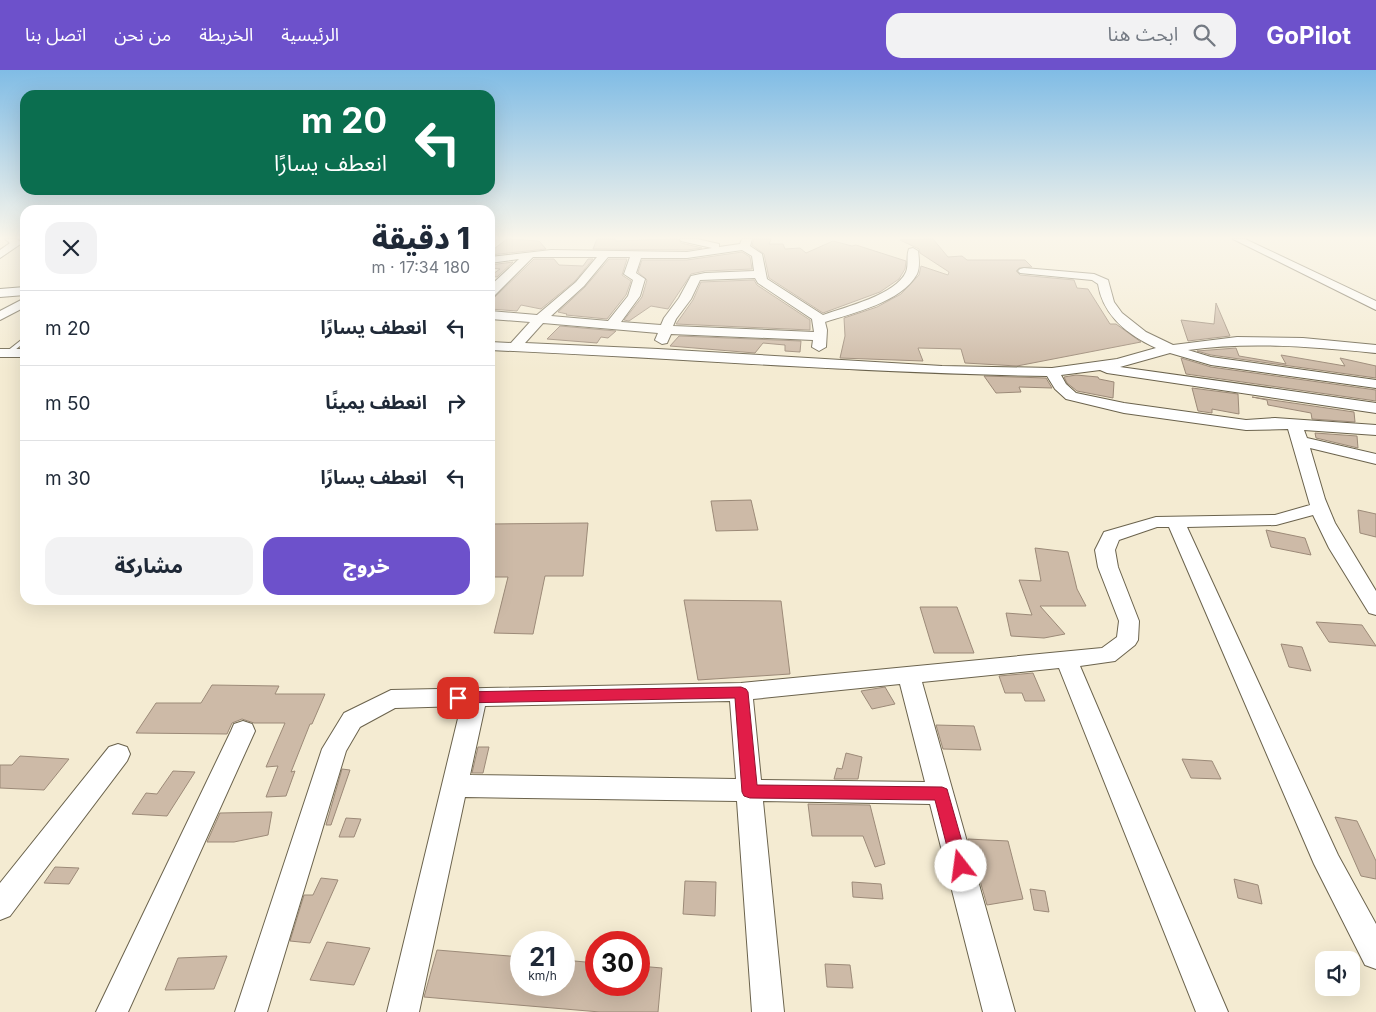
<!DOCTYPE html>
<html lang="ar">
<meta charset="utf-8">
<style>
body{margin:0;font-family:Inter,"Noto Sans Arabic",sans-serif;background:#f2f2f3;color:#1f2937;direction:rtl;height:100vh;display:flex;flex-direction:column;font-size:19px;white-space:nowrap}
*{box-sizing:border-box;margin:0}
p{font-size:16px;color:#747a83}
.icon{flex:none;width:28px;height:28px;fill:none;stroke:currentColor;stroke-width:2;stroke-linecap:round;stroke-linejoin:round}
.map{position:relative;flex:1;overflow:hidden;direction:ltr}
.sheet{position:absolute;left:20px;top:135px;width:475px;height:400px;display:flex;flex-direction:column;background:#fff;border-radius:15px;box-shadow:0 5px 20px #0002;direction:rtl}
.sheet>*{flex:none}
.top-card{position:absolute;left:20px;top:20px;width:475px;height:105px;border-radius:15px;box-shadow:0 5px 20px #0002;direction:rtl;background:#0b6e4f;color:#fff;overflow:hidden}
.controls{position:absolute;left:1315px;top:881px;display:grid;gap:10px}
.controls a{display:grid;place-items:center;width:45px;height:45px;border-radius:10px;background:#fff;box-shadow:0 5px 20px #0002;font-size:25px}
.speed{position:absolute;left:510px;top:861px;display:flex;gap:10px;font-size:25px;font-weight:700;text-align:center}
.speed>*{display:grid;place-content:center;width:65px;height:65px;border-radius:50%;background:#fff;box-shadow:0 5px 20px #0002;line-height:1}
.speed small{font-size:12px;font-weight:400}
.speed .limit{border:8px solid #d22;background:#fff;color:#111}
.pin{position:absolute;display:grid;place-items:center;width:42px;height:42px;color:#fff;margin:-21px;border-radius:10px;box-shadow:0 2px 8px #0006}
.me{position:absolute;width:55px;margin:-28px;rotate:345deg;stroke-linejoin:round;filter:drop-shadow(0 0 4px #0008)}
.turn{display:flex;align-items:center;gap:18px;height:105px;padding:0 25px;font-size:22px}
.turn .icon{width:65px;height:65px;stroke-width:2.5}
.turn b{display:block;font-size:35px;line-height:42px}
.round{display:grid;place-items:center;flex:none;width:52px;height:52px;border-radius:15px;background:#f2f2f3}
.headline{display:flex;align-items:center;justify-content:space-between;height:85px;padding:0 25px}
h1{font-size:30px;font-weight:800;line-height:38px}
.action{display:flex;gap:10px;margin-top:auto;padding:10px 25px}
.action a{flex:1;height:58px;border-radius:15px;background:#6d51cb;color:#fff;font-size:20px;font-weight:800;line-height:58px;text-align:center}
.action a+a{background:#f2f2f3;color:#1f2937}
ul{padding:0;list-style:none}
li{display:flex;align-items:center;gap:15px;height:75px;padding:0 25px;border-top:1px solid #e0e1e3}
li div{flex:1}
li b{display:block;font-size:19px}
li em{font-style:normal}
header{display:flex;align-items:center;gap:30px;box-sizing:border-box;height:70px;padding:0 25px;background:#6d51cb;color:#fff}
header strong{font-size:24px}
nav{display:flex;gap:28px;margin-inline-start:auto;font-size:18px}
.search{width:350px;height:45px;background:#f2f2f3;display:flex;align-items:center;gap:12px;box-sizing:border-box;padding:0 18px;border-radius:15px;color:#747a83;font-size:19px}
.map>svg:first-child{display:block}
</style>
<header>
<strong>GoPilot</strong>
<div class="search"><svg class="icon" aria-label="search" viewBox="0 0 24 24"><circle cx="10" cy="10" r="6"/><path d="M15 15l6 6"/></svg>ابحث هنا</div>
<nav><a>الرئيسية</a><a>الخريطة</a><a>من نحن</a><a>اتصل بنا</a></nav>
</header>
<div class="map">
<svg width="1376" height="942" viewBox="0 0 1376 942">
<rect width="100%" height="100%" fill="#f4ebd2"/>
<path fill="#cdbaa7" stroke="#9c8a78" d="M507 169 539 171 546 179 490 185V182Z
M597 169H616L615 171 678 169 681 173 702 178 687 180 593 179Z
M754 169H771L769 174H783L785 179 800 178 806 183 833 171 852 176 856 175 906 191 905 199 899 209 880 222 823 243 769 208 764 184 752 175Z
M933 169 948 187 962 186 967 190H1025L1032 197 1019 198 1016 201 1020 205 1074 210 1077 218 1088 219 1110 254H1116L1141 272 1017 296 965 293 961 279 918 278 923 291 840 288 845 266 844 248 877 237 901 224 919 205 921 196 948 205 949 202 920 183 919 179 900 170Z
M742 182 750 187 752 199 705 201 691 204 668 239 651 236 629 251 624 250 642 227 647 210 638 202 642 190H687Z
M534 189H554L559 195 583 196 588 189H593L575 211 541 239 521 235 517 241 490 239V229L495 227Z
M609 189H627L622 205 631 211 626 225 607 249 566 245 567 244 558 242 585 217Z
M513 192 497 207 490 206 500 199 490 198V195Z
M754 210 757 215 810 250V260L676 254 693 230 701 212Z
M1216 233 1230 266 1188 271 1181 250 1214 254Z
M560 256 616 261 608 268 601 267 597 273 547 269Z
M679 266 801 271 800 282 785 281V275L763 273 755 283 670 276Z
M1236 278 1239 286 1286 294 1281 285 1345 296 1340 288 1376 296V308L1211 285 1197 281Z
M1181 288 1211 297 1376 320V331L1186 304Z
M1076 305 1098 307 1099 309 1114 312 1113 328 1077 321 1067 313 1064 307Z
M984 306 1046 308 1052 318 1019 317 1021 322 996 323Z
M1192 318 1238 324 1239 344 1212 339V343L1198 341Z
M1252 327 1354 342 1355 352 1312 349 1311 343 1268 335 1267 330Z
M1315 363 1357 366 1358 378 1316 368Z
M751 430 758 460 716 461 711 431Z
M1358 440 1376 444V467L1360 463Z
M588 453 583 506H545L533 564 494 563 508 507H490V454Z
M1266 460 1305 468 1311 485 1271 477Z
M1035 478 1068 482 1077 519 1086 536H1040L1065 564 1044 568 1011 566 1006 543 1032 545 1019 510 1041 511Z
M684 530 781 531 790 604 698 610Z
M920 537H957L974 583H934Z
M1316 552 1362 555 1376 576 1329 572Z
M1281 574 1302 577 1311 601 1289 597Z
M1033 603 1045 631H1025L1022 623H1005L999 606Z
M212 615 279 616 275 624H325L312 654H310L291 702 295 701 286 726 266 727 278 696 266 697 285 653H254L242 649 232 653 227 664 136 663 156 633H201Z
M885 617 895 634 872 639 861 621Z
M936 655 974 656 981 680 943 679Z
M478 677H489L483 703H472Z
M846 683 862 687 858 709H834L837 698 842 699Z
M20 686 69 689 44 720 0 718V695H12Z
M1182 689 1212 691 1221 709 1191 708Z
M342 699 350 700 331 755H326Z
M173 701 195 702 167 746 132 744 146 723 157 724Z
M808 734 870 735 885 794 875 797 863 766H812Z
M272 742 268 765 234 772H207L220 743Z
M1335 747 1357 751 1376 791V809L1361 806Z
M346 748 361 749 354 767H339Z
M968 769 1008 771 1023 829 987 835Z
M55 797 79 798 69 814 44 813Z
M321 808 338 810 310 873 290 871 304 825H313Z
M1234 809 1258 815 1262 834 1238 828Z
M685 811 716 812 715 846 683 844Z
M852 812 881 814 883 829 853 827Z
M1030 819 1045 821 1049 842 1034 840Z
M327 872 370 878 354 915 310 910Z
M437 880 521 887V915H564V890L596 893V915H639V896L662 898 658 942H600L424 927Z
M227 886 214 919 165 920 178 888Z
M825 894 850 895 853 918 827 917Z"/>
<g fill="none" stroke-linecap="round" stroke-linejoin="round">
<defs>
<path id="service" d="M25 267V272L10 284H6V282Z"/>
<path id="minor" d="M5 169H17L22 173 0 188V180L10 173Z
M680 169H697L719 174V177L740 174 742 169H752L750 176 762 184 767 209 823 245C845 237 896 225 906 202 909 195 906 186 909 179L913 178 918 181C919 188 920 197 917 204 902 232 853 243 825 252L827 260 826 277 819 281 812 277 813 270 671 264 667 273 662 274 655 270 658 263 543 253 525 273 658 279 942 296 1052 298 1117 289 1156 278C1128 265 1103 246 1098 214L1092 210 1020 203 1018 201 1020 199 1024 198 1094 204 1108 210 1114 232 1122 243 1146 262 1173 275 1237 267 1303 268 1376 275V283C1313 277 1251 271 1188 280L1211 287 1376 310V318L1211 295 1170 283 1120 297 1376 333V343L1107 303 1100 300 1061 305 1066 314 1076 323 1124 333 1246 350 1275 348 1376 355V365L1304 360 1307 368 1376 384V394L1310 378 1325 429 1335 453 1376 521V545L1369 543 1329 478 1313 445 1276 455 1187 457 1338 785 1376 854V899L1365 895 1314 794 1169 457H1157L1119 470 1115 480 1118 497 1139 551 1138 570 1135 575 1115 591 1080 596 1228 942H1196L1059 598 922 612 1015 942H983L930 734 763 731 784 942H752L737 731 465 727 419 942H387L461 636 395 638 360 657 346 681 267 942H235L322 679 344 643 391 620 741 613 1102 578 1117 567 1119 551 1098 497 1095 480 1104 462 1156 447 1275 445 1310 435 1288 359 1246 360 1124 343 1066 329 1055 319 1047 306C861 303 676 288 490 280V272L511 273 530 252 490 249V241L537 245 576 212 597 187H533L494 226 490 227V216L519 189 490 193V187L551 180 687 182 712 178 681 171ZM742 180 752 186 754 201 705 203 691 206 679 228 664 248 661 255 621 252 640 226 645 209 636 203 641 188H687ZM608 187H630L624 204 633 210 628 226 608 251 551 246 584 216ZM755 208 758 213 812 249 814 262 673 256 676 249 691 229 700 210ZM900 614 925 712 761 710 753 629ZM730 631 736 709 470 705 485 636Z
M1233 169H1245L1376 231V240Z
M25 217V225L0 227V219Z
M25 228V237L0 250V241Z
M0 279H25V287H0Z
M243 651 252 654 255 661 128 942H96L231 661 234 654Z
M118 674 127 677 130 684 127 691 10 846 0 850V813L109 677Z"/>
</defs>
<use href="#service" stroke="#6b634d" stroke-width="2"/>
<use href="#minor" stroke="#6b634d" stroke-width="2"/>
<use href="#service" fill="#fff" fill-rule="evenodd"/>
<use href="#minor" fill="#fff" fill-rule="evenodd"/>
</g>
<linearGradient id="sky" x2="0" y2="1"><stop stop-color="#80bce5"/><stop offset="0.56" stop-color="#faf6eb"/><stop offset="1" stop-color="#faf6eb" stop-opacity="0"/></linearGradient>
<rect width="1376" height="300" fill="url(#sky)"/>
<path fill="#e11d48" stroke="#92132f" d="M741 617 746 619 748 622 757 715 942 717 947 719 969 796 967 802 961 804 955 802 952 796 935 730 750 728 744 726 742 722 735 628 458 633 453 632 451 628 453 624 458 622Z"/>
</svg>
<div class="controls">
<a><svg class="icon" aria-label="sound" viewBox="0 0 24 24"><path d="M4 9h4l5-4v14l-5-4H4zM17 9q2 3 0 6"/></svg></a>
</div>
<div class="speed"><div>21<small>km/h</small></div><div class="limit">30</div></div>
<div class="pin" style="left:458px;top:628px;background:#d93025"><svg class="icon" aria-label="arrive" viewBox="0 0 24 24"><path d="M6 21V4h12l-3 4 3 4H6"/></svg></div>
<svg class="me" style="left:961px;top:796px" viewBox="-20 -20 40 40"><circle r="19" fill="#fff"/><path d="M0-13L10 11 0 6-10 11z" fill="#e11d48"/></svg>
<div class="top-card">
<div class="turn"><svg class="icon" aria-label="left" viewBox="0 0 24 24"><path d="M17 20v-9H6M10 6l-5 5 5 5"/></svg><div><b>20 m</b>انعطف يسارًا</div></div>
</div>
<section class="sheet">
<div class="headline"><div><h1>1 دقيقة</h1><p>180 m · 17:34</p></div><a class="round"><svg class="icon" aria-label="close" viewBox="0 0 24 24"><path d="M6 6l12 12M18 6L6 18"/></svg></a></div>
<ul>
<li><svg class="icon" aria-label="left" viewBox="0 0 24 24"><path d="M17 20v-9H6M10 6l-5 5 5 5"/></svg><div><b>انعطف يسارًا</b></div><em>20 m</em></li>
<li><svg class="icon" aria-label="right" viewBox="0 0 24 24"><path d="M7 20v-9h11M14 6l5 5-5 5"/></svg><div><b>انعطف يمينًا</b></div><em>50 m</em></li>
<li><svg class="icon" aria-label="left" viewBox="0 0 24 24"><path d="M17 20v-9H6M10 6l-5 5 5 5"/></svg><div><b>انعطف يسارًا</b></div><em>30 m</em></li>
</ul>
<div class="action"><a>خروج</a><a>مشاركة</a></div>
</section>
</div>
